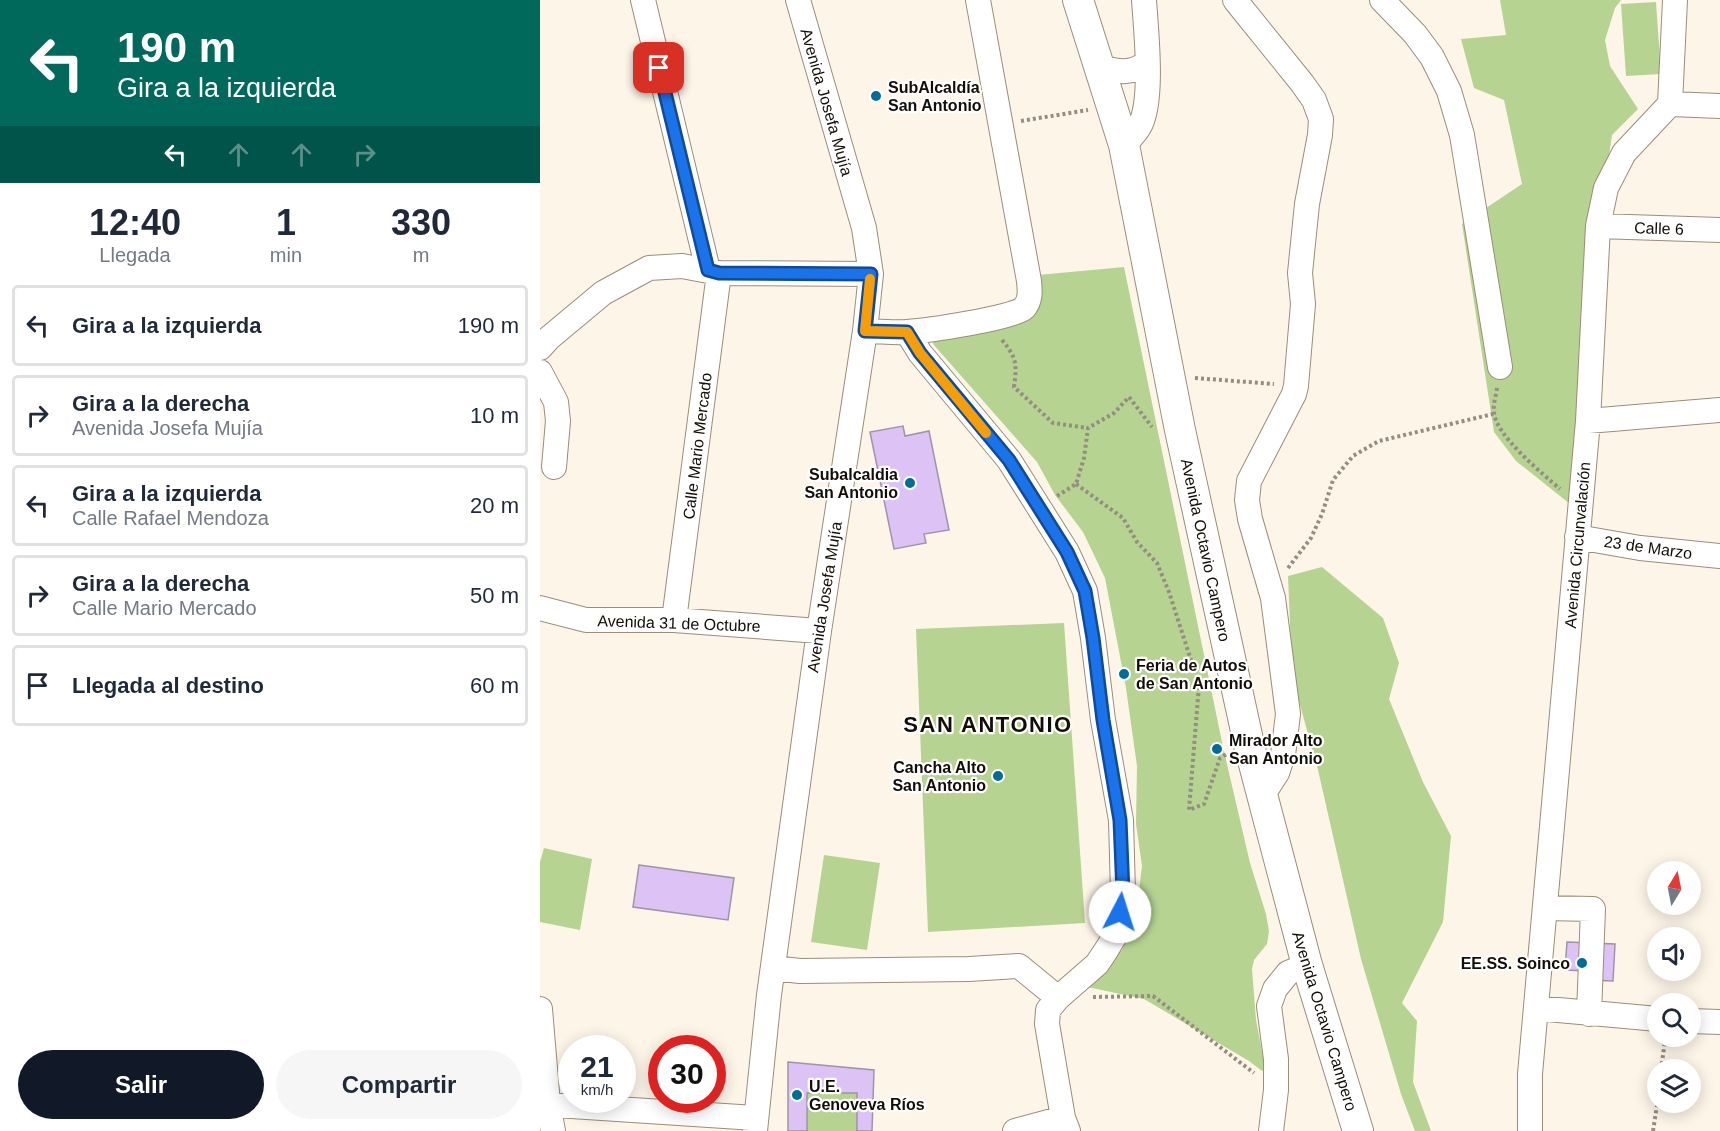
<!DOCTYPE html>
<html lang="es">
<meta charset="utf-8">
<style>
body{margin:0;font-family:Helvetica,sans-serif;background:#f6f6f7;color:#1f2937;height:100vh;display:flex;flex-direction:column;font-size:22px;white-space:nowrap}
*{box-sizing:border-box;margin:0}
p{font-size:20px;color:#747a83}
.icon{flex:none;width:33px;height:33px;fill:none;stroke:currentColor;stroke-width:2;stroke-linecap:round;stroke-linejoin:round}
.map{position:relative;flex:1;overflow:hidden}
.sheet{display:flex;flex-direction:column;background:#fff;width:540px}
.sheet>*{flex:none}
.top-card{background:#00695c;color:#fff;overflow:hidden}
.needle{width:39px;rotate:10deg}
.buttons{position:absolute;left:1107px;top:861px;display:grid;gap:12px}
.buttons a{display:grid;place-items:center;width:54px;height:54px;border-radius:50%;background:#fff;box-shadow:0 3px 15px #0003;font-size:30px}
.speed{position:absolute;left:18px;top:1035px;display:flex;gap:12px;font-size:30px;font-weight:700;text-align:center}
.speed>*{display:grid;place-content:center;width:78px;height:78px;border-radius:50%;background:#fff;box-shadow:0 3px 15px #0003;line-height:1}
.speed small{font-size:15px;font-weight:400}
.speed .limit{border:9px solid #d22;background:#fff;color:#111}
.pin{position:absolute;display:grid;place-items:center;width:51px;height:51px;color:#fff;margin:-26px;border-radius:12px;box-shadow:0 3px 9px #0006}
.me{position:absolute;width:66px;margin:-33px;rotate:5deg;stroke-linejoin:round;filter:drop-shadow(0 0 4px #0008)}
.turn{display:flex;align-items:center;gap:21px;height:126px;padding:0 18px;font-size:27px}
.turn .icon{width:78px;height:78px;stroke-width:2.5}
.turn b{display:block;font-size:42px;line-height:51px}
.lanes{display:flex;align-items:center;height:57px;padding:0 18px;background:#0003;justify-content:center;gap:30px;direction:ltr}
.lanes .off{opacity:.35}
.eta{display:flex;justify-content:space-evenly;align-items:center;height:102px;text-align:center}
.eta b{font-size:36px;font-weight:600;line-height:42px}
.cta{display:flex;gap:12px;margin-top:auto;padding:12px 18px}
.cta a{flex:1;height:69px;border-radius:36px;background:#111827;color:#fff;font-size:24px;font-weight:600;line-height:69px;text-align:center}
.cta a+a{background:#f6f6f7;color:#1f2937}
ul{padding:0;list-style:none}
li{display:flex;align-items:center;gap:18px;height:81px;margin:0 12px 9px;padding:0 6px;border:3px solid #e0e1e3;border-radius:6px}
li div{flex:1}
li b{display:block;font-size:22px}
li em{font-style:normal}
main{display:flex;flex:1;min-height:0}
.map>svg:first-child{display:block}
</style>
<main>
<section class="sheet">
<div class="top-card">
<div class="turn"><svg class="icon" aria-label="left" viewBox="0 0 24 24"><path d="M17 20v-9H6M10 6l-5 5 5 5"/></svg><div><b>190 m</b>Gira a la izquierda</div></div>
<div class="lanes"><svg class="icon" aria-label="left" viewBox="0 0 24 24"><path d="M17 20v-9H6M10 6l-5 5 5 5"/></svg><svg class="icon off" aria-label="ahead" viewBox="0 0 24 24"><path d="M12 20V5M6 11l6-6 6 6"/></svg><svg class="icon off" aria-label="ahead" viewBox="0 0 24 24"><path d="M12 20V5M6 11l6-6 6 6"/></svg><svg class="icon off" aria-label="right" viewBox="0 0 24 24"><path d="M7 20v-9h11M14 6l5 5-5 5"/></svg></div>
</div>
<div class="eta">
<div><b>12:40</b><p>Llegada</p></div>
<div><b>1</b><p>min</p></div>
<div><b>330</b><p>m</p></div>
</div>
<ul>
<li><svg class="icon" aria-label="left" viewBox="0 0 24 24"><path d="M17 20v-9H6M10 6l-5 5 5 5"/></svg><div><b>Gira a la izquierda</b></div><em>190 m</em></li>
<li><svg class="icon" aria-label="right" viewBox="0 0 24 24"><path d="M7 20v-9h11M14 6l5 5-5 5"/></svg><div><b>Gira a la derecha</b><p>Avenida Josefa Mujía</p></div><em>10 m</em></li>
<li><svg class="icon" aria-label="left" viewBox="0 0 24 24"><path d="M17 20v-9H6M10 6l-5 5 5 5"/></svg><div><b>Gira a la izquierda</b><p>Calle Rafael Mendoza</p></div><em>20 m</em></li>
<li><svg class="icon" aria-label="right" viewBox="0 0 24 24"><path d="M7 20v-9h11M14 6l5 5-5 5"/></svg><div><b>Gira a la derecha</b><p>Calle Mario Mercado</p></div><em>50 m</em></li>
<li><svg class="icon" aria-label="arrive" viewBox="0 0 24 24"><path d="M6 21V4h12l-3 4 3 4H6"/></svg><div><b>Llegada al destino</b></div><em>60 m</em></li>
</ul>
<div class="cta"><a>Salir</a><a>Compartir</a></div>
</section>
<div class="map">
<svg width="1180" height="1131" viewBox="0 0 1180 1131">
<rect width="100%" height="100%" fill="#fef5e9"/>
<path fill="#b6d391" d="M960 0H1081L1075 8 1065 40 1070 66 1098 109 1072 135 1048 300 1030 504 976 461 954 432 922 224 982 184 964 100 934 88 921 39 966 35Z
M1116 2 1121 74 1086 76 1081 4Z
M584 267 683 747 710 863 726 914 729 931 727 944 714 960 712 969 716 1020 724 1062 725 1067 722 1071 709 1061 604 999 538 985 582 950 596 915 602 866 596 824 597 766 586 688 565 578 543 532 515 495 497 462 393 344V340L420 337 422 332 466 320 498 275Z
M782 567 843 618 859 663 849 699 883 782 911 836 903 922 862 1003 877 1021 873 1082 891 1131H875L861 1094 821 959 778 770 757 694 751 648 748 576Z
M524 623 545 923 388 932 376 629Z
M4 848 52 859 40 930 0 922V862Z
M284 855 340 863 327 950 271 942Z
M267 1093H317V1131H267Z"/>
<path fill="#dcc2f5" stroke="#9e94a8" stroke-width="1.5" d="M363 426 365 436 389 431 409 530 384 534 386 543 354 549 330 432Z
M99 865 194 878 188 920 93 907Z
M1027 942 1075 944 1073 981 1048 980V971L1025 970Z
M248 1062 334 1070 332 1131H317V1093H267V1131H248Z"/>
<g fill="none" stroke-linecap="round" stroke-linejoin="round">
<defs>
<path id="minor" d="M103 0 168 270
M695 0 762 83 774 100 781 119 780 135 767 204 760 273 763 304 756 386 754 394 709 481 707 500 710 519 733 598 748 714 743 755 737 773 722 796
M842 0 875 34 892 57 909 91 922 135 960 367
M560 67C578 72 592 75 607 62
M1130 104 1135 0
M1130 104 1180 106
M584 145C589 139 595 134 599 127 614 103 606 30 604 0
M1058 226 1180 230
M325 331C339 331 353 333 367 332 385 331 474 318 484 308 491 300 490 291 489 281L438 0
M367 332 380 353 469 460 527 552 545 591 553 638 563 720 581 820 583 893 577 932 567 949 557 964 518 998 508 1010 507 1024 523 1118 528 1131
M0 348 9 338 63 293 109 268 142 266 179 273 331 274
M0 372 16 402 18 421 14 467
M1048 421 1180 410
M1037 537 1100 548 1180 556
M0 608 46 620H134L279 631
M134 620 179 273
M1005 908 1053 909 1049 1014
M233 968 260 971 429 969 479 966 518 998
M996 1008 1118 1019
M0 1009 8 1104 13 1131
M1150 1021 1180 1022
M0 1104 215 1118
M215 1131 229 995 279 631 325 331 331 274 324 228 258 0
M475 1131 523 1118
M731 1131 736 1090V1059L729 1006 735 989 748 973 767 965
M990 1131V1074L1048 421 1058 226 1066 188 1084 153 1130 104"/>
<path id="major" d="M538 0 584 145 640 430 710 749 767 965 818 1131"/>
</defs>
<use href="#minor" stroke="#9a8d79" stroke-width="26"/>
<use href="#major" stroke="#9a8d79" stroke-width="32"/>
<path stroke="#948d83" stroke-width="4" stroke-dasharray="3 3" stroke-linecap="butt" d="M481 121 548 110
M462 340C477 358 477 365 474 387L513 423 548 428
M655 378 734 384
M957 388C956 396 953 404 954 412 955 435 1003 474 1020 489
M536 484 583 518 597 542 617 563 629 592 659 685 649 810 664 804 680 758 687 754
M517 496 536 484 544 458 548 428 574 413 589 397 612 427
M748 568 771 538 782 514 793 480 813 456 839 441 953 414
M553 997 613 996 714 1073
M1121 1070 1125 1040
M1113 1131 1118 1099"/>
<use href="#minor" stroke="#fff" stroke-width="24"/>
<use href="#major" stroke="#fff" stroke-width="30"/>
</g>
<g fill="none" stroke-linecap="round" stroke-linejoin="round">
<defs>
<path id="route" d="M119 68 168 270 179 273 331 274 325 331 367 332 380 353 469 460 527 552 545 591 553 638 563 720 580 820 583 893 580 912"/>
</defs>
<use href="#route" stroke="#114b97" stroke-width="15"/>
<use href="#route" stroke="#1a73e8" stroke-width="10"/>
<path stroke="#f59e0b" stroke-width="10" d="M330 279 325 331 367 332 380 353 446 433"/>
</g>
<g fill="#006c98" stroke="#fff" stroke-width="2">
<circle cx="336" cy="96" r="6"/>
<circle cx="370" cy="483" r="6"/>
<circle cx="584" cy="674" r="6"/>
<circle cx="677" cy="749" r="6"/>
<circle cx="458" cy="776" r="6"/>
<circle cx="1042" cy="963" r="6"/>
<circle cx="257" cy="1095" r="6"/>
</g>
<g text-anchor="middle" stroke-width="4.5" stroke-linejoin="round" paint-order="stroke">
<g font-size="16" font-weight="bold" fill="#120d07" stroke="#fff" text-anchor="start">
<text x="348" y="93">SubAlcaldía<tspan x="348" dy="18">San Antonio</tspan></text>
<text x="358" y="480" text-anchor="end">Subalcaldia<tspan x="358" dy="18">San Antonio</tspan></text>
<text x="596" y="671">Feria de Autos<tspan x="596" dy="18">de San Antonio</tspan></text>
<text x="689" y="746">Mirador Alto<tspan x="689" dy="18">San Antonio</tspan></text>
<text x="446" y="773" text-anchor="end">Cancha Alto<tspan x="446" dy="18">San Antonio</tspan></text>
<text x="1030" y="969" text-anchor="end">EE.SS. Soinco</text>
<text x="269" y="1092">U.E.<tspan x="269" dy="18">Genoveva Ríos</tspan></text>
</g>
<g font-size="16" fill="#120d07" stroke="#fff">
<text transform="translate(287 102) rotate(74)" y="6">Avenida Josefa Mujía</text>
<text transform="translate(1119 228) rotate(2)" y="6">Calle 6</text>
<text transform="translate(157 446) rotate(-83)" y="6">Calle Mario Mercado</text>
<text transform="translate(1037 545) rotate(-85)" y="6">Avenida Circunvalación</text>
<text transform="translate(1108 547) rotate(8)" y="6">23 de Marzo</text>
<text transform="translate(666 550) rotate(78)" y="6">Avenida Octavio Campero</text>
<text transform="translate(284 597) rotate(-81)" y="6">Avenida Josefa Mujía</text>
<text transform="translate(139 623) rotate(2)" y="6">Avenida 31 de Octubre</text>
<text transform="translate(785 1021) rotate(73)" y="6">Avenida Octavio Campero</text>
</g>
<g font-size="22" font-weight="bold" letter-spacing="1.5" fill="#120d07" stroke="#fff">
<text x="448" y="732">SAN ANTONIO</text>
</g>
</g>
</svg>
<div class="buttons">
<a><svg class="needle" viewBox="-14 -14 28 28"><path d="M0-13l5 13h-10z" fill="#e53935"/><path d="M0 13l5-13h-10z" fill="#747a83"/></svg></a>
<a><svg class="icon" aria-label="sound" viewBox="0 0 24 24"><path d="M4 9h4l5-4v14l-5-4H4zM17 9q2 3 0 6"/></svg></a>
<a><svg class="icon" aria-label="search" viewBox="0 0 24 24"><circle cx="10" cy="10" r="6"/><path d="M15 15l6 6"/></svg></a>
<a><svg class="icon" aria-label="layers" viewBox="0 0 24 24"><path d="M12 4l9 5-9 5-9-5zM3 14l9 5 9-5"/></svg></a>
</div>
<div class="speed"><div>21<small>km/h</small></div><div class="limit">30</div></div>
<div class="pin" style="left:119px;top:68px;background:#d93025"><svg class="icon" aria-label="arrive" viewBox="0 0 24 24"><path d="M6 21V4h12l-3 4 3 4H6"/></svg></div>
<svg class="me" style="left:580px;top:912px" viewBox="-20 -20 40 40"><circle r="19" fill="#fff"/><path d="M0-13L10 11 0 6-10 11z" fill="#1a73e8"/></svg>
</div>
</main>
